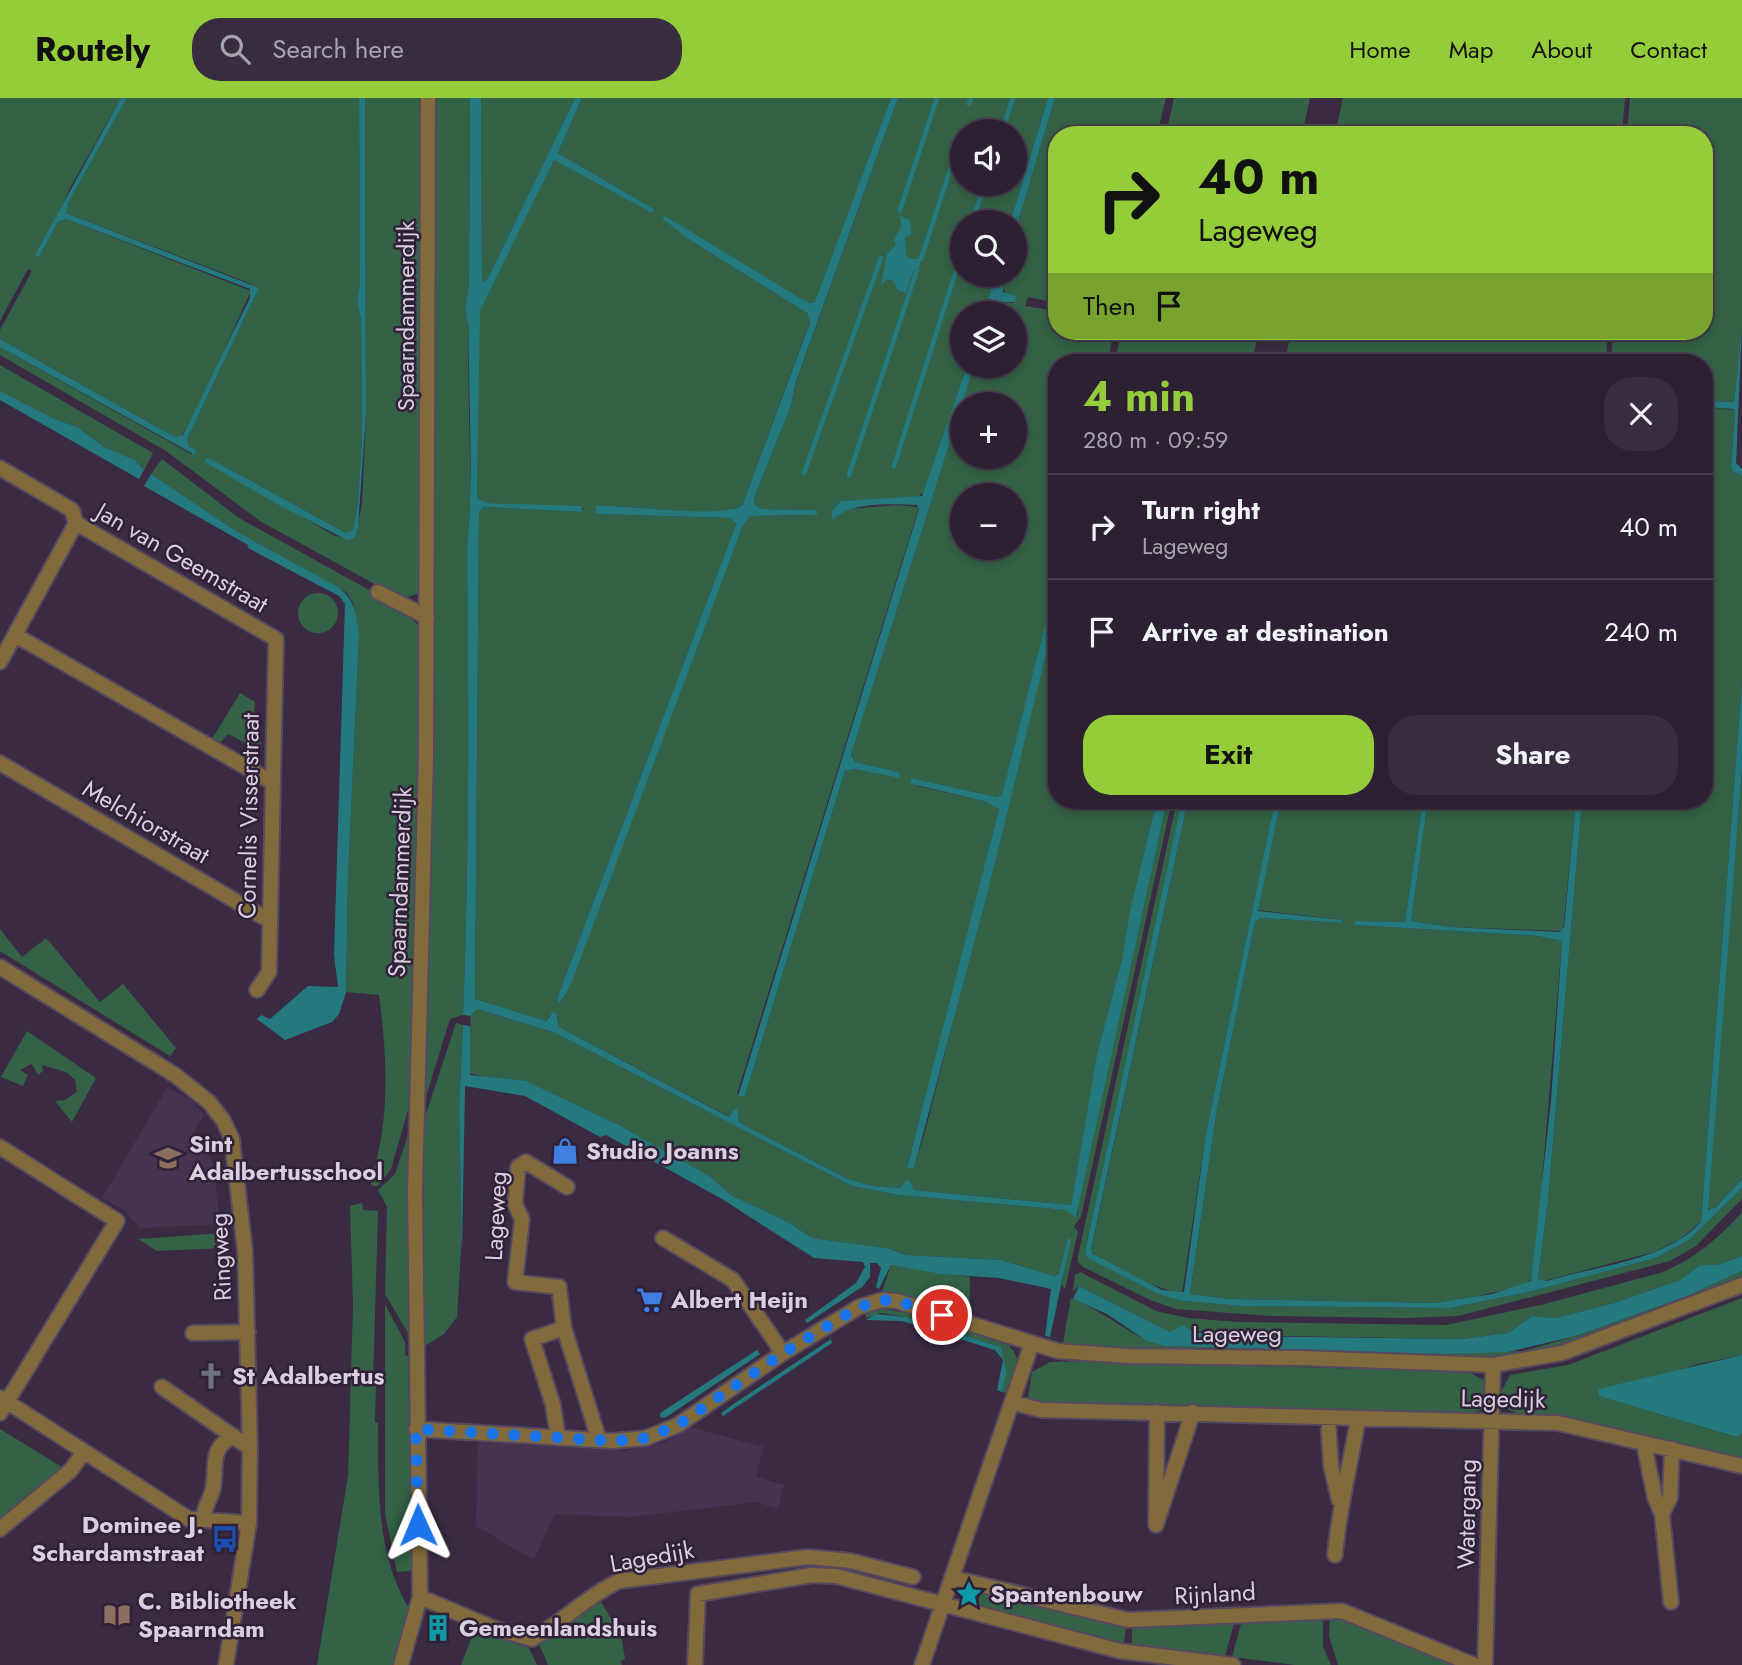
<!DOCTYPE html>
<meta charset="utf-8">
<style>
body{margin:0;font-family:Jost,sans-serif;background:#382d3e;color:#f1f3f6;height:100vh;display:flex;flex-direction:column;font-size:26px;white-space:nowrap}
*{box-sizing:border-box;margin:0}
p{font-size:23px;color:#a6a3ac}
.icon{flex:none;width:38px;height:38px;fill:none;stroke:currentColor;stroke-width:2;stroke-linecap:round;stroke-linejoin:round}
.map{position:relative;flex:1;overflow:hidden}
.drawer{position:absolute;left:1048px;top:256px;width:665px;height:455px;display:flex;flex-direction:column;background:#2c2032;border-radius:28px;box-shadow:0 4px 10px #0003,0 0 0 2px #483e4d}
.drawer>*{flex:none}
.top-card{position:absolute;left:1048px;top:28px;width:665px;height:214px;border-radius:28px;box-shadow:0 4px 10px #0003,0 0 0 2px #483e4d;background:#95cc3a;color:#111;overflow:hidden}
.buttons{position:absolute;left:950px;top:21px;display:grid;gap:14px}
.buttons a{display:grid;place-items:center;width:77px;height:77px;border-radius:50%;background:#2c2032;box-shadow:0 4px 10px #0003,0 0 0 2px #483e4d;font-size:35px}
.pin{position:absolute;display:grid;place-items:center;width:60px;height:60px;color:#fff;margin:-30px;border:4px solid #fff;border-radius:50%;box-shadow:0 2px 7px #0007}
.me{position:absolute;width:77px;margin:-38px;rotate:359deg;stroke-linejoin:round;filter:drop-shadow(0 0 5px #0008)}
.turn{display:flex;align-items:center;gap:24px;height:147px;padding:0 35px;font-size:32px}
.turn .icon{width:91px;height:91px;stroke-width:2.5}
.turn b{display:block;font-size:49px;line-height:60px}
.then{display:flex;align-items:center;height:66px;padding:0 35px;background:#0003;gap:14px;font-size:26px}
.round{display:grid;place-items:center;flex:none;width:74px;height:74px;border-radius:28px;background:#382d3e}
.summary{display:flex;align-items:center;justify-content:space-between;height:119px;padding:0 35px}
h1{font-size:42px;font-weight:700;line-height:52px;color:#95cc3a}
.action{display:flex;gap:14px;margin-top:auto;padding:14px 35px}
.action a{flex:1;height:80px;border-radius:28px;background:#95cc3a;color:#111;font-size:28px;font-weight:700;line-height:80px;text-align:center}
.action a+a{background:#382d3e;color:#f1f3f6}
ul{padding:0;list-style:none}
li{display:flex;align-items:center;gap:21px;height:105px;padding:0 35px;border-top:2px solid #483e4d}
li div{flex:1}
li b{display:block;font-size:26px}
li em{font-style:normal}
header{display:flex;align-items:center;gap:42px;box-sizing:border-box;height:98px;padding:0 35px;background:#95cc3a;color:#111}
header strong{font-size:33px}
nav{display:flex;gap:38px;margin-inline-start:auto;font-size:24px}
.search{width:490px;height:63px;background:#382d3e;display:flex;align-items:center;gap:18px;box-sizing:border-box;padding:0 24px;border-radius:28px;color:#a6a3ac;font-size:26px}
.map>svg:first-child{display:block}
</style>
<header>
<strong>Routely</strong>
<div class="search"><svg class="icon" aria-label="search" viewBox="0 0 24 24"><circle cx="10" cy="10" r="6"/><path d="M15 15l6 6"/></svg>Search here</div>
<nav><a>Home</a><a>Map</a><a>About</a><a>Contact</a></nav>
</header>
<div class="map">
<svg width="1742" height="1567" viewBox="0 0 1742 1567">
<rect width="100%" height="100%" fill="#3a2b43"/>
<path fill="#463351" d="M167 990 191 1002 204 1017 193 1035 213 1065 220 1126 140 1130 124 1112 102 1100Z
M690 1329 763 1349 756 1379 784 1387 778 1411 757 1404 630 1419 555 1416 534 1462 476 1428 478 1344 625 1353 665 1344Z"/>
<path fill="#336246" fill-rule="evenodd" d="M0 0H121L70 90 39 159 58 124 66 121 251 193 200 306 181 339H175L0 241V232L32 173 28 171 0 223Z
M127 0H359L360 184 357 202 361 223 362 340 358 404 353 432 346 435 213 362H205L335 438 355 440 362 406 366 316 365 0H422L420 491 417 496 404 500 389 494 260 423 166 353 0 257V249L191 356 196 352 189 348 187 341 257 194 253 187 236 180 66 115 65 110Z
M435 0H470L469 186 465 211 469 231C467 288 471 345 470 401 470 421 467 440 467 460 469 612 469 765 463 917L450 921 425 1002 422 1003 433 570Z
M481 0H575L488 180 482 186Z
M582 0H891L816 204 810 205 800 200 665 118 688 141 807 215 810 223 742 408C712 422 631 405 595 409L596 416 731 420 736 426 559 895 557 902 561 905 742 430 750 418 818 417 816 412 763 411 755 407 754 400 791 308 796 285 898 0H1048L1010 124H962V177H995L984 215H962V268H967L925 393 916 400 841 403 835 420 841 413 848 411 898 407 919 409 737 996 745 998 845 673C863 666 878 682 899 674L855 664 851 654 974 268H1015V215H992L998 204 1014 205C1006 194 999 191 1003 177H1015V134L1055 0H1166L1157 37H1057V205L1028 199 1025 208 1057 213V233L1113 235 1108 264H1057V481L1005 690 1002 697 997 699 911 680 917 688 984 703 999 710 946 926 907 1068 916 1063 926 1030 1057 512V702H1157L1122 861 1100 945 1071 1107 914 1092 906 1081 901 1090 872 1088 848 1081 742 1026 738 1022V1013L730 1019 559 929 558 918H550L545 923 475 901 479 414 484 409 583 414V410L487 405 477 400 479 213 554 61 652 115 654 111 558 55ZM962 33H1015V86H962ZM962 306H1015V359H962ZM962 397H1015V450H962Z
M1174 0H1310L1302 37H1166Z
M1343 0H1625L1622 37H1335Z
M1630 0H1742V230L1734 304 1705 303 1704 264H1611L1613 233H1704V37H1627Z
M1121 233H1259L1252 264H1115Z
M1291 233H1608L1606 264H1285Z
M0 267 153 355 144 372 135 362 104 349 77 329 55 321 0 293Z
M1705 309 1733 312 1735 315 1731 368 1732 373 1742 378V583L1701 1124 1680 1141 1654 1154 1540 1184 1538 1181 1548 1103 1582 702H1704Z
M162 361 239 420 407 513 418 528 421 561 410 1005 391 1071 378 1088H372L370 1083C391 1026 387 956 379 897L346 894 348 779 359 538 353 505 346 494 236 433 151 376Z
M298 515a20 20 0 1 1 40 0a20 20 0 1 1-40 0Z
M240 595 255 604 252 641 261 644 259 652 228 636 220 645 212 641Z
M1742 670V1081L1711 1114 1707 1109Z
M1167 702H1172L1081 1119 1074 1128 1078 1134 1065 1191 1062 1187 1068 1141 1059 1176 1054 1178 1001 1162 906 1157 895 1152 812 1140 790 1125 731 1097 711 1079 619 1027 545 992 468 975 471 915 477 911 553 934 852 1088 899 1097 1065 1112 1077 1118 1081 1089Z
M1177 702H1182L1178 726 1085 1152 1087 1160 1146 1190 1182 1203 1242 1208 1450 1210 1533 1193 1656 1160 1689 1142 1742 1090V1101L1696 1148 1670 1163 1458 1218 1407 1220 1271 1218 1176 1211 1150 1202 1083 1169 1078 1164V1158Z
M1188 702H1275L1206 1035 1182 1196C1161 1192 1104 1168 1091 1153Z
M1281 702H1423L1405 824 1360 823 1354 827 1537 838 1562 843 1538 1131 1532 1179 1526 1187 1456 1203 1436 1205 1231 1201 1190 1196 1217 1011 1255 824 1260 820 1343 825 1342 822 1258 812Z
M1428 702H1576L1563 833 1450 829 1411 823Z
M0 831 22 859 46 840 100 904 123 886 176 950 170 958 0 853Z
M456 925 463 927 459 1008 462 1135 457 1219 444 1236 425 1248 422 1245 423 1025Z
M27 933 96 980 72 1024 55 1003 65 1002 77 994 75 982 66 974 42 967 43 973 38 977 32 966 20 972 28 977 23 988 1 979Z
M409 1034 411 1240 385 1196 387 1109 378 1092 395 1076Z
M362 1105 363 1112 378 1113 373 1285 376 1287 375 1324 378 1325C379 1389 375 1456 410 1512L393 1567H317L348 1378 353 1207 350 1108Z
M1742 1114V1158L1718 1167H1700L1680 1182 1614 1205 1556 1220 1532 1218 1508 1235 1462 1241 1231 1237 1179 1231 1170 1234 1079 1188 1073 1193 1075 1177 1080 1174 1156 1213 1188 1220 1238 1224 1446 1227 1545 1206 1663 1174C1695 1160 1719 1140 1742 1114Z
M223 1135V1150L157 1153 138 1141Z
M891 1167 970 1179 969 1218 882 1194Z
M1742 1173V1182L1572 1247 1490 1260 1136 1252 1063 1245 1071 1200C1104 1213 1132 1240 1164 1248L1446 1256 1523 1253 1579 1237 1687 1198Z
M1742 1200V1257L1698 1266 1600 1298 1735 1339 1742 1335V1362L1561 1318 1519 1316 1509 1312 1501 1294 1510 1277 1568 1267Z
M385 1206 405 1244V1257L408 1258 412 1469 410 1473 397 1474 385 1415Z
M876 1210 914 1216 1008 1247C1025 1263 1016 1277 1009 1296L1002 1294 1007 1274 1001 1249 906 1219 880 1215 866 1220 865 1214Z
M1084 1263 1468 1274 1486 1283V1311L1466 1316H1438L1027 1305 1032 1274 1050 1264Z
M0 1331 62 1369 0 1422Z
M981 1493 1126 1528 1124 1545 977 1507Z
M599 1500 621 1538 625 1560 621 1564 622 1567H548L539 1546 569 1528Z
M1323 1516V1549L1331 1567H1295L1232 1559 1242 1522Z
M1330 1517H1339L1460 1567H1338L1329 1538Z
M1235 1521 1225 1559 1132 1546V1529Z
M474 1533 529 1550 537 1567H461Z"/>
<path fill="#24797e" d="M121 0H127L68 105 66 115 259 190 187 341 189 348 196 352 195 357 0 249V241L175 339 183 337C206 291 227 246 250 200V191L66 121 58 124 39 159 35 157Z
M359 0H365L366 316 358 429 355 440 347 442 275 405 205 364 207 360 213 362 346 435 353 432 358 404 362 340 361 223 357 202 360 184Z
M470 0H481L482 185 488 180 575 0H582L558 55 654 111 652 115 554 62 480 213 477 400 487 405 581 408 583 414 484 409 479 414 475 901 546 923 553 914 557 916 559 929 729 1019 734 1011H738V1022L742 1026 848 1081 872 1088 901 1090 906 1081 910 1083 914 1092 1071 1107 1098 952 1122 861 1130 814 1157 702H1167L1076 1119 1065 1112 899 1097 852 1088 553 934 477 911 470 918 463 917C469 765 469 612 467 460 467 440 470 421 470 401 472 345 468 288 469 231L465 211 469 186Z
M891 0H898L796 284 791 308 754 400 755 407 763 411 816 412 818 417 750 418 742 430 571 886 560 905 557 902 559 895 736 426 731 420 596 416 595 408C629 406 714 421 742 408L810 224 807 215 688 141 662 120 665 118 682 128 800 200 810 205 815 204Z
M1048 0H1055L1015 134V124H1010Z
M900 112 902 119 910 122 911 136 905 139 906 157 911 161H921L919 170 913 173 906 195 898 192 892 182 888 181 881 187 887 156 896 147 894 141 901 129Z
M995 177H1003V194L1016 198 1015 204H998L992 215H984Z
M1742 228 1736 365 1742 371V378L1732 373 1731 368 1735 315 1733 311 1705 309 1704 303 1734 304Z
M967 268H974L851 656 855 664 899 674 900 680 855 671 845 673 745 998H738L919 411 917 407C892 406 850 403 833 422L831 414 841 403 922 398Z
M0 293 55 321 77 329 104 349 135 362 144 372 139 381 0 302Z
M151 376 236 433 338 489C355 501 357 518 359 538L348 779 346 894 339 916 332 924 285 942 257 921 261 917 270 921 308 888 338 889 334 857 345 506 339 498 248 450V447L144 388Z
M1057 481V512L986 800 914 1070H907L999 711 984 703 911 686V680L997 699 1002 697Z
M1742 583V670L1708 1112 1715 1110 1742 1081V1090L1689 1142 1656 1160 1533 1193 1450 1210 1242 1208 1182 1203 1158 1196 1087 1160 1085 1153 1182 702H1188L1098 1119 1091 1152 1093 1156 1162 1192 1184 1194 1206 1035 1275 702H1281L1258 813 1342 822 1343 825 1260 820 1255 824 1217 1011 1190 1196 1231 1201 1436 1205 1492 1196 1531 1183 1551 1003 1562 843 1537 838 1354 827 1355 823H1360L1405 824 1423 702H1428L1411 823 1450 829 1560 834 1564 829 1576 702H1582L1548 1103 1538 1181 1547 1183C1598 1167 1663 1164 1701 1124Z
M463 927 470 928V977L526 983 619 1027 711 1079 731 1097 790 1125 812 1140 891 1151 906 1157 1001 1162 1054 1178 1059 1176 1068 1140 1071 1141 1050 1239 1045 1238 1051 1191 999 1180 941 1176 891 1167 879 1191 876 1189 881 1170 877 1165H870V1179L862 1189 807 1225 805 1222 856 1185 865 1169 863 1164 814 1160 722 1101 606 1037 600 1039 525 998 465 988 462 1154 459 1008Z
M1742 1158V1173L1687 1198 1579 1237 1508 1254 1446 1256 1164 1248 1147 1243 1107 1216 1073 1201 1079 1188 1170 1234 1184 1227 1193 1234 1231 1238 1462 1241 1508 1235 1532 1218 1556 1220 1614 1205 1680 1182 1700 1167H1718Z
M875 1216 906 1219 1001 1249 1007 1274 1002 1294 997 1292 1003 1262 995 1252 902 1223 866 1222Z
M831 1241 832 1245 723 1318 721 1315 735 1305Z
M757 1252 760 1256 665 1320 660 1319V1315Z
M1742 1257V1335L1736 1339 1599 1298 1598 1291Z"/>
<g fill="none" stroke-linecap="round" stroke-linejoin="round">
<path stroke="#24797e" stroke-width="4.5" d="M969 6 971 0
M1002 33 1013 0
M900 112 937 0
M972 124 985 86
M921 161 954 60
M894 368 962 154
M804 375 881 160
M849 377 917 172"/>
<defs>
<path id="minor" d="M0 370 72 412 76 425 276 541 269 874 257 892
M378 494 427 519
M15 537 272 684
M0 564 76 425
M0 665 270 823
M0 1049 117 1123 0 1315
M663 1140 733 1182 783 1255
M564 1230 559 1189 515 1184 522 1121 515 1106 518 1069 526 1064 567 1089
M193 1235 248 1234
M162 1289 250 1350
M1 1300 189 1421 249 1425
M1014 1305 1041 1312 1558 1325 1742 1368
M1157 1314 1156 1427 1193 1314
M1328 1320 1331 1368 1339 1402
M558 1340 553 1307 532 1241 564 1230 599 1342
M1644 1346 1655 1400 1662 1416
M203 1422C204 1409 210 1402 213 1391 217 1367 209 1351 233 1338
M0 1431 70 1373 84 1354
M1335 1457C1339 1410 1350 1368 1358 1321
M953 1480 1128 1522 1342 1513 1474 1567
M420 1499 496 1531 532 1541C563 1524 587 1498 619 1483L808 1459 851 1463 913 1479
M1671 1504 1662 1416 1670 1400 1672 1351
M695 1567 698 1496 812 1477 836 1478 1120 1553 1233 1567
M922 1567 1032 1245
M1485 1567 1493 1267"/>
<path id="tertiary" d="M0 869 175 977 209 1004 223 1022 232 1041 245 1153 250 1350 249 1425 226 1567
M416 1331 613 1343 646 1340 678 1327 783 1255 859 1209 882 1202 897 1203 1058 1253 1127 1258 1302 1260 1493 1267 1562 1255 1742 1187
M401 1567 420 1499 415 1093 426 658 428 0"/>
</defs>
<use href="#minor" stroke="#57495f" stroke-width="18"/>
<use href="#tertiary" stroke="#57495f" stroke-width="18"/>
<use href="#minor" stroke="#816a3b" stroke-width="14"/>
<use href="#tertiary" stroke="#816a3b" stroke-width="14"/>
</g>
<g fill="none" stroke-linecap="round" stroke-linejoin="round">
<path stroke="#1a73e8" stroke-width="12" stroke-dasharray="0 21.6" d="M418 1427 416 1331 613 1343 646 1340 678 1327 783 1255 859 1209 882 1202 897 1203 942 1217"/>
</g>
<defs>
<symbol id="shop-bare" viewBox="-9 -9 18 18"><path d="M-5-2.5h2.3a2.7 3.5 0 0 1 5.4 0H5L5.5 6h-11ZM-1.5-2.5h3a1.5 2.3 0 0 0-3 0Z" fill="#3f7fe0" stroke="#302138" stroke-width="2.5" paint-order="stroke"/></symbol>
<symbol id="school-bare" viewBox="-9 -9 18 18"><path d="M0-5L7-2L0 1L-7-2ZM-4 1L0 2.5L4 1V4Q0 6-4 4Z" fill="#8d6e63" stroke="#302138" stroke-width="2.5" paint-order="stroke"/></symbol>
<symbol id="supermarket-bare" viewBox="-9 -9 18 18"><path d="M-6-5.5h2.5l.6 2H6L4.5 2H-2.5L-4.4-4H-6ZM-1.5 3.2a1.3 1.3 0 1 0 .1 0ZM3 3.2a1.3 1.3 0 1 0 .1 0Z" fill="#3f7fe0" stroke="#302138" stroke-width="2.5" paint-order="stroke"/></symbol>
<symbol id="church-bare" viewBox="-9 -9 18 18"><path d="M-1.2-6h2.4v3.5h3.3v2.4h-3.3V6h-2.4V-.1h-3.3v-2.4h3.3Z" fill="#6b7280" stroke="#302138" stroke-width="2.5" paint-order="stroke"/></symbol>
<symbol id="bus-bare" viewBox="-9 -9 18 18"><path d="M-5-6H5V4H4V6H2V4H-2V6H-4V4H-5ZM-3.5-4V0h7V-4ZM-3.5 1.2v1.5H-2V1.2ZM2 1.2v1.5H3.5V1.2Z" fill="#1a4fb4" stroke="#302138" stroke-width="2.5" paint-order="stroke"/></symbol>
<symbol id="sight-bare" viewBox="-9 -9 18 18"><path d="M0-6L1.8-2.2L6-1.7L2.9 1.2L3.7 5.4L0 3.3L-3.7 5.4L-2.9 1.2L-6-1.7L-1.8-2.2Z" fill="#0f9aa8" stroke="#302138" stroke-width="2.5" paint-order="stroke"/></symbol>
<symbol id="library-bare" viewBox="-9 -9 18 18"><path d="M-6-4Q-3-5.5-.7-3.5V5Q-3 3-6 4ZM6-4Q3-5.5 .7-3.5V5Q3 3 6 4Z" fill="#8d6e63" stroke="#302138" stroke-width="2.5" paint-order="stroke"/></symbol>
<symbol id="building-bare" viewBox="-9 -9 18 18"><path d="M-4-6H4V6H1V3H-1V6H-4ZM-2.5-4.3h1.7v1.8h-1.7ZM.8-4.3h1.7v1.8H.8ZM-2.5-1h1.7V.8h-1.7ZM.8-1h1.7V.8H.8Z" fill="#0f9aa8" stroke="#302138" stroke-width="2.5" paint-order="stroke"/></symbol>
</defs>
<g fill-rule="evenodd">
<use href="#shop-bare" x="546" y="1034" width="38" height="38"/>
<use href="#school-bare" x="149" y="1041" width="38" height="38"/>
<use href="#supermarket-bare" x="631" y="1183" width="38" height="38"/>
<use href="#church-bare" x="192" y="1259" width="38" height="38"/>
<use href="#bus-bare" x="206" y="1422" width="38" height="38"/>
<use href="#sight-bare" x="950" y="1477" width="38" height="38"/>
<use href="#library-bare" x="98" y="1498" width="38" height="38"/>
<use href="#building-bare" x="419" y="1511" width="38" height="38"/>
</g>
<g text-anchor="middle" stroke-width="5" stroke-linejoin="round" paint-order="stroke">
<g font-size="24" fill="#d9d0df" stroke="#302138">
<text transform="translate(406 218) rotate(-90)" y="8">Spaarndammerdijk</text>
<text transform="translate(182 460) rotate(30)" y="8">Jan van Geemstraat</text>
<text transform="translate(249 718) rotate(-89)" y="8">Cornelis Visserstraat</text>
<text transform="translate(146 724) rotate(30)" y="8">Melchiorstraat</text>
<text transform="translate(400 784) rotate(-88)" y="8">Spaarndammerdijk</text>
<text transform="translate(496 1118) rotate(-87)" y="8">Lageweg</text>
<text transform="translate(221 1159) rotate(-93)" y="8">Ringweg</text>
<text x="1237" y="1244">Lageweg</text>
<text transform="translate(1503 1301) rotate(1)" y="8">Lagedijk</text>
<text transform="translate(1467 1416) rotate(-89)" y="8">Watergang</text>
<text transform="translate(652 1459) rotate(-10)" y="8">Lagedijk</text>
<text transform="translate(1215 1496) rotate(-3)" y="8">Rijnland</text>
</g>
<g font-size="24" font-weight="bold" fill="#d9d0df" stroke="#302138" text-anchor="start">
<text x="189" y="1054">Sint<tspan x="189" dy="28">Adalbertusschool</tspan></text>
<text x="586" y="1061">Studio Joanns</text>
<text x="671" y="1210">Albert Heijn</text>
<text x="232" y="1286">St Adalbertus</text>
<text x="204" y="1435" text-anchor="end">Dominee J.<tspan x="204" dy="28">Schardamstraat</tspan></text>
<text x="990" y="1504">Spantenbouw</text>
<text x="138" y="1511">C. Bibliotheek<tspan x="138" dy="28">Spaarndam</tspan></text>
<text x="459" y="1538">Gemeenlandshuis</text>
</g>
</g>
</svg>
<div class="buttons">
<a><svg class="icon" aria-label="sound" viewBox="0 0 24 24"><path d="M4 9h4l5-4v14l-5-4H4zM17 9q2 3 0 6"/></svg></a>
<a><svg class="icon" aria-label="search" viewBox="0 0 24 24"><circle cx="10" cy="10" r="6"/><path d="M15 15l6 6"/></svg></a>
<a><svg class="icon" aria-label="layers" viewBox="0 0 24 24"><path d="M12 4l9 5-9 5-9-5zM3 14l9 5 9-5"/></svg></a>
<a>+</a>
<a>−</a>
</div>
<div class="pin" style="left:942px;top:1217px;background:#d93025"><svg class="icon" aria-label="arrive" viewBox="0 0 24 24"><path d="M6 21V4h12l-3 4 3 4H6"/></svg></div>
<svg class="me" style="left:418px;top:1427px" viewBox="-20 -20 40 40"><path d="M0-17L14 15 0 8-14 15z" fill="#1a73e8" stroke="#fff" stroke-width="4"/></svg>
<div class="top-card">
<div class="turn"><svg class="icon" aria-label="right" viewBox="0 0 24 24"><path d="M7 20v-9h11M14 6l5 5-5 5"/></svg><div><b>40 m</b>Lageweg</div></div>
<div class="then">Then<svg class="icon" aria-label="arrive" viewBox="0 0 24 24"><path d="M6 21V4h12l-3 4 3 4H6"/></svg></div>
</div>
<section class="drawer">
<div class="summary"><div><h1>4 min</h1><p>280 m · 09:59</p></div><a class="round"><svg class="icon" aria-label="close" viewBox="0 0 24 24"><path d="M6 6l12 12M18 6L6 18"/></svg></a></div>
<ul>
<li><svg class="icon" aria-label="right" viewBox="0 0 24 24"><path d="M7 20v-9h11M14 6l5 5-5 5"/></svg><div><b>Turn right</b><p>Lageweg</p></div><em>40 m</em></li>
<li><svg class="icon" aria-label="arrive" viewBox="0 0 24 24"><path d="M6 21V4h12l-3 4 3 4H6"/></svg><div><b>Arrive at destination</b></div><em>240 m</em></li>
</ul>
<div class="action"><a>Exit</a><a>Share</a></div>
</section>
</div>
